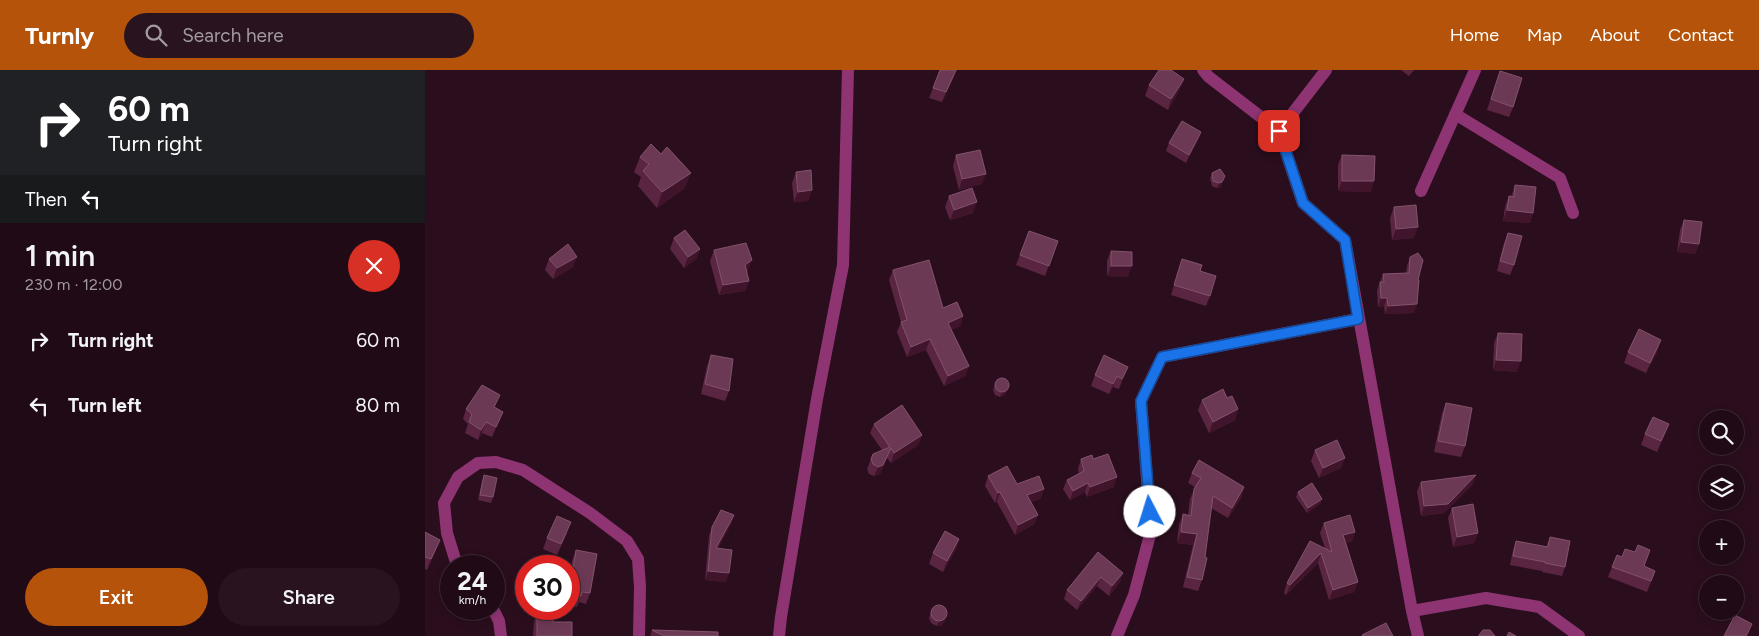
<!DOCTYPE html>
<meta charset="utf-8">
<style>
body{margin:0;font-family:Figtree,sans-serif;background:#28131f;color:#f1f3f6;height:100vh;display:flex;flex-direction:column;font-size:19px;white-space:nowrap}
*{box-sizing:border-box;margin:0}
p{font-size:16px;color:#a29aa1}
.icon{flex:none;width:28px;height:28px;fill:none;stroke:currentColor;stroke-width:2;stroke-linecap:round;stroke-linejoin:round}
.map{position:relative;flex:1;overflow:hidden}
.drawer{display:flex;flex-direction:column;background:#200a16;width:425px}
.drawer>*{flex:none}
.top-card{background:#202124;color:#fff;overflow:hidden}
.controls{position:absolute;left:1274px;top:340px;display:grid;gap:10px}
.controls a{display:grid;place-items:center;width:45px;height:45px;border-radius:50%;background:#200a16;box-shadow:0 2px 8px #0003,0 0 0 1px #3d2b35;font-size:25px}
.speed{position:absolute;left:15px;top:485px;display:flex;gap:10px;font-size:25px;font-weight:700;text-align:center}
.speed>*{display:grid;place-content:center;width:65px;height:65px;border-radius:50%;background:#200a16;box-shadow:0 2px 8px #0003,0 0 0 1px #3d2b35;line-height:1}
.speed small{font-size:12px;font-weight:400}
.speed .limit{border:8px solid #d22;background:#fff;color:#111}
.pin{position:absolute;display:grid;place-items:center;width:42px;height:42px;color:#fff;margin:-21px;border-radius:10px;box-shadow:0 2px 8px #0006}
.me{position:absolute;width:55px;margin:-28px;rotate:355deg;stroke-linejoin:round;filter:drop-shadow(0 0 4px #0008)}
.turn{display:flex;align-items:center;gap:18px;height:105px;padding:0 25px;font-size:22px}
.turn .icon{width:65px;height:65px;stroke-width:2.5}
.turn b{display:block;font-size:35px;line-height:42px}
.then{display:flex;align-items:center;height:48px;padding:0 25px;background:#0003;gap:10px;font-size:19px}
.round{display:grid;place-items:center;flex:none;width:52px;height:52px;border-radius:26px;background:#28131f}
.head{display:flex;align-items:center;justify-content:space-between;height:85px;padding:0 25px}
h1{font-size:30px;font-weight:600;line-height:38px}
.action{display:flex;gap:10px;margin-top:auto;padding:10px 25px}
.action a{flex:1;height:58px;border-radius:30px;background:#b45309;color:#fff;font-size:20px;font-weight:600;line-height:58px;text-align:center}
.action a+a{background:#28131f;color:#f1f3f6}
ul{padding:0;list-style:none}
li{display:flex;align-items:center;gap:15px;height:65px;padding:0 25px}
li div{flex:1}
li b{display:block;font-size:19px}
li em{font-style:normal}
header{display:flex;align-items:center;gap:30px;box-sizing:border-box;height:70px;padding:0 25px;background:#b45309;color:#fff}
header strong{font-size:24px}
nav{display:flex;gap:28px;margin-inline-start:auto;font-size:18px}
.search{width:350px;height:45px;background:#28131f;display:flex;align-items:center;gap:12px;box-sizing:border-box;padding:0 18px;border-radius:28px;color:#a29aa1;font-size:19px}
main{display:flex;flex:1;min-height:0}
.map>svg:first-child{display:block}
</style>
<header>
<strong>Turnly</strong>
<div class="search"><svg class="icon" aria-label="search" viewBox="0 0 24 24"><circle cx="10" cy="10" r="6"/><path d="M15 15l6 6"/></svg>Search here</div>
<nav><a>Home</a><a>Map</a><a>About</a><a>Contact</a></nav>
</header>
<main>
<section class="drawer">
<div class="top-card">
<div class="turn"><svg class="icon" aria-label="right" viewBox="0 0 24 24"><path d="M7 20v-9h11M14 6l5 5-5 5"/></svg><div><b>60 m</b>Turn right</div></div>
<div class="then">Then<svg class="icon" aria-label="left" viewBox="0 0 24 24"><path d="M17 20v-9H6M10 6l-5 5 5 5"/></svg></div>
</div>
<div class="head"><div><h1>1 min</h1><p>230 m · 12:00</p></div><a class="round" style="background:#d93025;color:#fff"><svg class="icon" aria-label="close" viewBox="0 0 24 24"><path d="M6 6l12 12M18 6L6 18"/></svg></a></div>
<ul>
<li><svg class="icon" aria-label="right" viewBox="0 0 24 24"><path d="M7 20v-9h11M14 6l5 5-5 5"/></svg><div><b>Turn right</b></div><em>60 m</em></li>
<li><svg class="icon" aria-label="left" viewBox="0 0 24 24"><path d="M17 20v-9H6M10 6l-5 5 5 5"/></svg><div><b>Turn left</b></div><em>80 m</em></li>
</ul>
<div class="action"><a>Exit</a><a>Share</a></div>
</section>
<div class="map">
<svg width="1334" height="566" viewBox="0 0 1334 566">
<rect width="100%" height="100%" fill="#2b0e1e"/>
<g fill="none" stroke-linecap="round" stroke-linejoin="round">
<path stroke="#8f3473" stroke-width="12" d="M778 0 784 7 854 61 878 133 920 170 987 541 993 566
M1030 44 1135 108 1148 143
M854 61 901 0
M996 121 1050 0
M36 496 30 489 22 463 19 433 33 407 53 393 71 392 98 400 165 443 202 471 213 489 215 517 214 566
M68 539 74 551 76 566
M987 541 1061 528 1114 537 1154 566
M354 566 356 547 392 329 418 195 423 0
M692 566 709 525 726 461 716 331 737 287 933 249"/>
</g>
<path fill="#5a2541" d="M515 0H532L517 32 504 28Z
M976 0H989L984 6Z
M759 9 755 19 743 40 720 26 724 15Z
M1071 12 1088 37 1084 47 1062 40Z
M776 62 773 70 761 93 741 81 744 73Z
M531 85 557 114 534 120 528 96Z
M917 85 946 122 913 121V95Z
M215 87 260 118 232 138 213 116 216 107 209 102Z
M371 102 387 120 383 131 369 132 367 113Z
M787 103 798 111 795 118H792L787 116 785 108Z
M1090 115 1108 143 1105 153 1078 151 1080 137 1084 126 1086 127Z
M524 126 548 143 525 150 520 137Z
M969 137 989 168 967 170 965 148Z
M1259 150 1274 174 1270 184 1252 182 1255 160Z
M604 161 633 171 620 206 591 195Z
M1083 163 1089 195 1085 205 1072 201 1079 173Z
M249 168 275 179 271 189 259 198 245 179Z
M289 180 323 201 322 202 324 211 320 221 294 225 285 191Z
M686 181 703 207 682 206V191Z
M985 187 993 210 989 243 960 244 959 236 953 237 952 220 958 204 981 203 982 196Z
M124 189 148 197 128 209 120 200Z
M757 189 775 201 785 226 781 236 746 225Z
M468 200 518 238 538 246 535 256 526 260 544 296 540 306 519 316 501 280 482 287 472 262 476 252 464 210Z
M1073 263 1092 302 1068 300 1069 273Z
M1233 280 1221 303 1199 293 1203 282Z
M286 285 304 321 300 331 276 324 282 296Z
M703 297 694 319 688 317 684 324 666 316 670 305Z
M572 309 580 325 575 327 570 325 568 320Z
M802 328 813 339 810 350 784 363 773 340 777 330Z
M1021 333 1040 376 1036 387 1009 382 1017 343Z
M70 337 78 342 67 367 57 363 53 370 40 363 43 354 38 349 41 339Z
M449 354 497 365 493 375 466 393 462 388 455 404 449 406 444 404 442 399 446 389 457 380 445 363Z
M1244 354 1232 382 1216 375 1220 364Z
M890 380 916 398 894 408 886 391Z
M656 389H668L689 417 662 427 660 422 645 430 638 419 642 410 654 404 653 399Z
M767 403 819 417 816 428 803 448 786 438 777 510 773 521 758 517 768 475 752 473 754 455 758 444 763 445 765 429 770 417 763 413Z
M59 405 68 427 66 433 53 430 57 411Z
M563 406 592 414 619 419 615 429 606 432 613 445 609 454 590 465 572 432 570 433 560 416Z
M996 412 1048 414 1019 443 996 446 992 421Z
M873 422 897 429 895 434 882 443 871 427Z
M1027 438 1053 463 1049 473 1028 477 1023 448Z
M309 445 306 454 293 478 301 512 280 510 284 466 287 457Z
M899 453 930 462 927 471 921 473 933 512 929 522 904 530 893 493 861 525 859 523 862 513 900 478 895 463Z
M0 462 11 480 2 500 0 499Z
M142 463 132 485 118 479 122 468Z
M1125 467 1140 497 1137 506 1117 502V501L1085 495 1088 480 1091 471 1121 477Z
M534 469 531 479 518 502 504 494 508 483Z
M151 480 165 523 161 534 154 532 152 537 144 536V510L147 491Z
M673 482 695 512 684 526 672 516 652 540 639 529 642 520Z
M1192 485 1230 501 1222 522 1183 507Z
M506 542 520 551 516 556H512L506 553 504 548Z
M112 543 128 552 147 566H108L109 552Z
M227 560 293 566H225Z"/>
<path fill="#40142b" d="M531 0H532L517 32 521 22Z
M759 9 755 19 743 40 746 29Z
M776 62 773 70 761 93 764 85Z
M266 103 260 118 232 138 237 122Z
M561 104 557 114 534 120 537 109Z
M800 106 795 118H792L794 113Z
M917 111H949L946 122 913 121Z
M387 120 383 131 369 132 373 122Z
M552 132 548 143 525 150 529 140Z
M1082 140 1108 143 1105 153 1078 151Z
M993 157 989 168 967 170 971 159Z
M1256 172 1274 174 1270 184 1252 182Z
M275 179 271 189 259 198 263 187Z
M152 187 148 197 128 209 132 198Z
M327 190 323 201 316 206 320 195Z
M686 196H707L703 207 682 206Z
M324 211 320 221 294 225 298 215Z
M956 228H962L959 236 953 237Z
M992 234 989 243 960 244 963 236Z
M538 246 535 256 519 263 523 253Z
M505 269 501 280 482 287 486 277Z
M1236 270 1233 280 1221 303 1225 293Z
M1071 290 1096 291 1092 302 1068 300Z
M544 296 540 306 519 316 523 306Z
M703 297 699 307 694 319 697 309Z
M692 306 688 317 684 324 688 314Z
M585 315 580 325 575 327 577 322Z
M813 339 810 350 784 363 788 352Z
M78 342 74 352 67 367 71 357Z
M61 352 57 363 53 370 56 360Z
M497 365 493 375 466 393 469 383Z
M466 378 455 404 449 406 453 397Z
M920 388 916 398 894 408 898 398Z
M1051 405 1048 414 1019 443 996 446 999 436Z
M692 407 689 417 662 427 665 417Z
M663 413 660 422 645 430 648 421Z
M819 417 816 428 803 448 807 438Z
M619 419 615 429 599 435 602 425Z
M575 422 572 432 570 433 573 423Z
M897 429 895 434 882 443 883 438Z
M309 445 306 454 288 487 291 478Z
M613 445 609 454 590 465 593 455Z
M756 462 772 464 768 475 752 473Z
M930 462 927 471 915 475 918 465Z
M1053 463 1049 473 1028 477 1032 467Z
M534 469 531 479 518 502 522 491Z
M15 470 11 480 2 500 6 489Z
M896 483 893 493 861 525 865 515Z
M283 501 304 503 301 512 280 510Z
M698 503 695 512 684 526 687 516Z
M676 507 672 516 652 540 656 531Z
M933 512 929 522 904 530 908 520Z
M522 546 520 551 516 556H512L514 551Z
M1327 554 1323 566H1321Z"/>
<path fill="#6c3954" stroke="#83526c" d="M515 0H531L521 22 508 18Z
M734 0H746L759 9 746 29 724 15Z
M1075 1 1097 8 1088 37 1066 29Z
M757 51 776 62 764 85 744 73Z
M226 74 236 84 242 77 266 103 237 122 218 101 224 94 215 87Z
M555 80 561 104 537 109 531 85Z
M917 85 950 86 949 111H917Z
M795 99 800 106 797 112 794 113 788 111 787 103Z
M386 100 387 120 373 122 371 102Z
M1090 115 1111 117 1108 143 1082 140 1084 126 1089 127Z
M547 118 552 132 529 140 524 126Z
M991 135 993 157 971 159 969 137Z
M1259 150 1277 152 1274 174 1256 172Z
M260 160 275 179 263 187 249 168Z
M604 161 633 171 624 196 595 185Z
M1083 163 1097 166 1089 195 1075 191Z
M321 173 327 190 320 195 324 211 298 215 289 180Z
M143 174 152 187 132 198 124 189Z
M686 181 707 182V196H686Z
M993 183 998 190 993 210H994L992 234 963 236 962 228H956L955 212H959L958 204 984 203 985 187Z
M757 189 777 195 775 201 791 206 785 226 749 215Z
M504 190 518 238 532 232 538 246 523 253 544 296 523 306 505 269 486 277 476 252 482 250 468 200Z
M1214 259 1236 270 1225 293 1203 282Z
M1073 263 1097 264 1096 291 1071 290Z
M286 285 308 289 304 321 280 314Z
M679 285 703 297 697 309 692 306 688 314 670 305Z
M570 315a7 7 0 1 1 14 0a7 7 0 1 1-14 0Z
M57 315 75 325 69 337 78 342 71 357 61 352 56 360 44 352 47 344 41 339Z
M798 319 802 328 807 326 813 339 788 352 777 330Z
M1021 333 1047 338 1040 376 1013 371Z
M477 335 497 365 469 383 466 378 458 395 453 397 448 394 446 389 448 384 465 377 449 354Z
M1228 347 1244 354 1236 371 1220 364Z
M912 370 920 388 898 398 890 380Z
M683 384 692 407 665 417 663 413 648 421 642 410 659 401 656 389 667 385 668 389Z
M774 390 819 417 807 438 788 426 780 487 782 488 777 510 762 507 772 464 756 462 758 444 766 446 769 419 776 408 767 403Z
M582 396 592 414 614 406 619 419 602 425 613 445 593 455 575 422 573 423 563 406Z
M59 405 72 408 68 427 55 425Z
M1051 405 1023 434 999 436 996 412Z
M887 413 897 429 883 438 873 422Z
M1048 434 1053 463 1032 467 1027 438Z
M296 440 309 445 291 478 307 480 304 503 283 501 287 457Z
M925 445 930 462 918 465 933 512 908 520 896 483 865 515 862 513 885 471 907 482 899 453Z
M132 446 146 452 136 474 122 468Z
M520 461 534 469 522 491 508 483Z
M0 462 15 470 6 489 0 487Z
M1125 467 1145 471 1140 497 1120 493V492L1088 486 1091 471 1123 477Z
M1213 475 1225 480 1219 496 1230 501 1226 511 1187 497 1192 485 1197 487 1200 479 1210 482Z
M151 480 172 484 165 523 157 522 156 526 144 524Z
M673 482 698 503 687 516 676 507 656 531 642 520Z
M506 543a8 8 0 1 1 16 0a8 8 0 1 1-16 0Z
M112 543H128V552H147V566H112Z
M1310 545 1327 554 1321 566H1299Z
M961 553 968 566H938L937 565Z
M227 560 293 562V566H239Z
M1058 560H1065L1070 566H1054V565Z
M1084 562 1091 566H1082Z"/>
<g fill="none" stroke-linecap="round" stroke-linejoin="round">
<defs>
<path id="route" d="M725 442 716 331 737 287 933 249 920 170 878 133 854 61"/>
</defs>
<use href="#route" stroke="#114b97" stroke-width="12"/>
<use href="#route" stroke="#1a73e8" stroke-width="9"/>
</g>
</svg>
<div class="controls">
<a><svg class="icon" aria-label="search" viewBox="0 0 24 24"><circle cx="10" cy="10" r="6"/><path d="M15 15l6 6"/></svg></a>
<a><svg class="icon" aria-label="layers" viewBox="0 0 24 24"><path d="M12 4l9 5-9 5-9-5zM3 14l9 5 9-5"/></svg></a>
<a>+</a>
<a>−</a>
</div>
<div class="speed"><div>24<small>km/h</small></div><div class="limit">30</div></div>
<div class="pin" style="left:854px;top:61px;background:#d93025"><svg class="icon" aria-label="arrive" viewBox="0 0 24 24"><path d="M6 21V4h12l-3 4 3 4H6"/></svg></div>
<svg class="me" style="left:725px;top:442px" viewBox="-20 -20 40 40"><circle r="19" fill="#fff"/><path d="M0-13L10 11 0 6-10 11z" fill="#1a73e8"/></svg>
</div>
</main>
